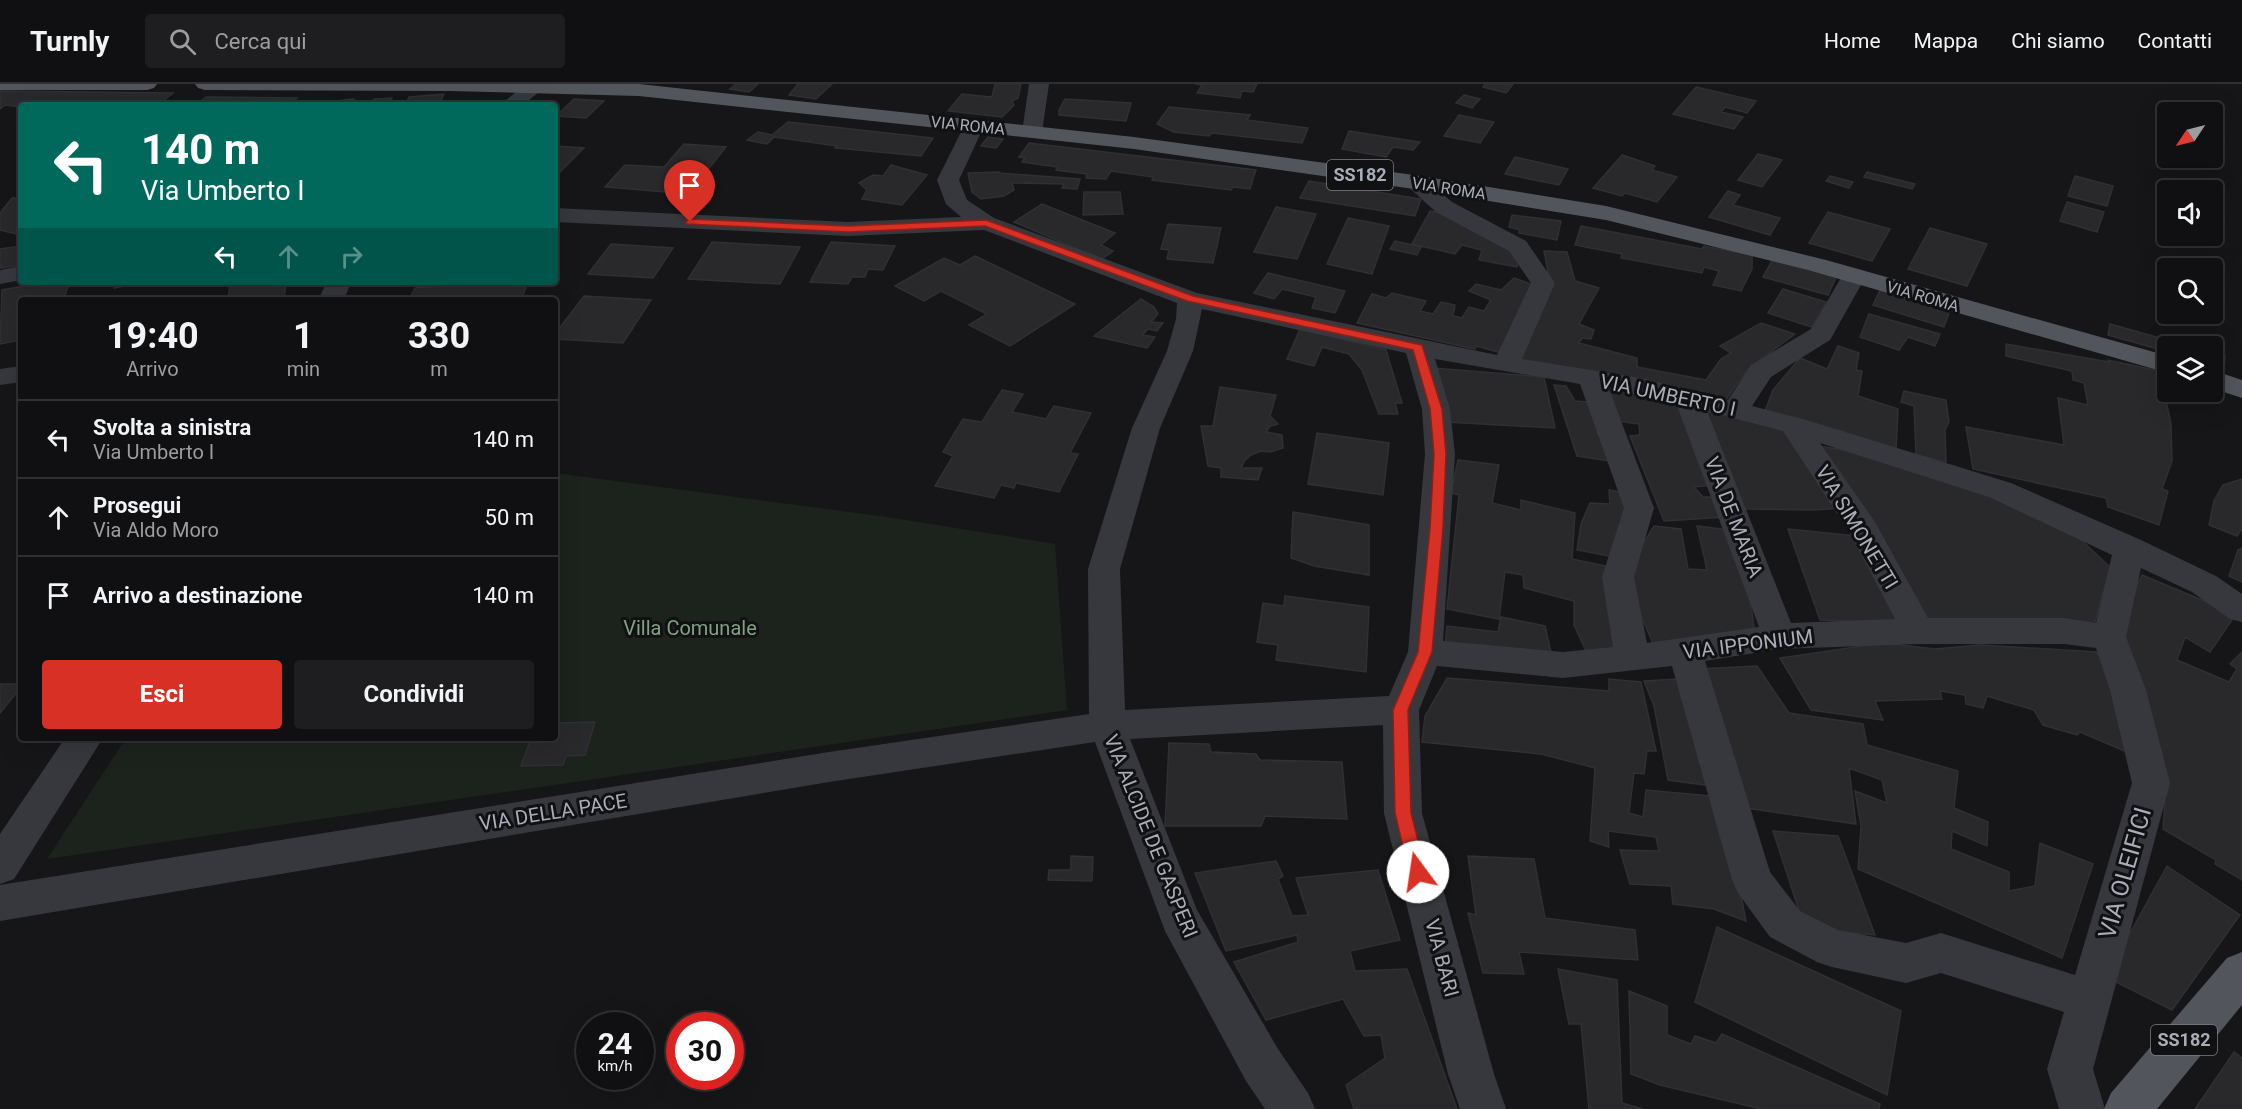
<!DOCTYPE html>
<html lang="it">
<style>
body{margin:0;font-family:Roboto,sans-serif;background:#1e1e20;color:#f1f3f6;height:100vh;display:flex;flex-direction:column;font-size:22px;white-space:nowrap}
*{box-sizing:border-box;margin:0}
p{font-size:20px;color:#9c9d9f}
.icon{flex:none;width:33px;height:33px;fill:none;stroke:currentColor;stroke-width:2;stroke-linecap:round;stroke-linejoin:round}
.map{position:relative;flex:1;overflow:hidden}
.side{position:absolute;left:18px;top:213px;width:540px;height:444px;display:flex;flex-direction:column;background:#101012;border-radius:6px;box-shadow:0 6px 24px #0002,0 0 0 2px #303032}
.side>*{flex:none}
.banner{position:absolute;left:18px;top:18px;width:540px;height:183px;border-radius:6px;box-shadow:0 6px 24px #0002,0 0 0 2px #303032;background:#00695c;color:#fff;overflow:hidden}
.needle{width:39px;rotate:235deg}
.buttons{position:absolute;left:2157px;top:18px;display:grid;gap:12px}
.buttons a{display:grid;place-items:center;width:66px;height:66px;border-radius:6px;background:#101012;box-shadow:0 6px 24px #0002,0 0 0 2px #303032;font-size:30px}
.speed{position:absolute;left:576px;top:928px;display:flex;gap:12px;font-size:30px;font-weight:700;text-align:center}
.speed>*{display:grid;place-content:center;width:78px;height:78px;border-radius:50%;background:#101012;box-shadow:0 6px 24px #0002,0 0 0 2px #303032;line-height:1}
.speed small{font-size:15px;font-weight:400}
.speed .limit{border:9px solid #d22;background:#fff;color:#111}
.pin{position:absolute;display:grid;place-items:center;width:51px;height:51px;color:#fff;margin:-62px -26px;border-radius:50% 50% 50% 0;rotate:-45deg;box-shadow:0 0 6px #0007}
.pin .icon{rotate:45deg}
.me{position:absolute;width:66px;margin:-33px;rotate:346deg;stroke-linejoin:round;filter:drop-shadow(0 0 4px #0008)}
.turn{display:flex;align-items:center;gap:21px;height:126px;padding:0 24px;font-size:27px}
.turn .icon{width:78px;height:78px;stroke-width:2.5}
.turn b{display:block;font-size:42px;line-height:51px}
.lanes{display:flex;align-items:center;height:57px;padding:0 24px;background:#0003;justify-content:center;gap:30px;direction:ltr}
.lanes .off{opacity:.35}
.eta{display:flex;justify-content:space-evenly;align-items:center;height:102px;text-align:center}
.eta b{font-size:36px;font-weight:700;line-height:42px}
.cta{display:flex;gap:12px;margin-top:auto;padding:12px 24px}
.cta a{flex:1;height:69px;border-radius:6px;background:#d93025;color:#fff;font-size:24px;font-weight:700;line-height:69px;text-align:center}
.cta a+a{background:#1e1e20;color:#f1f3f6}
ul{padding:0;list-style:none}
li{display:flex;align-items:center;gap:18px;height:78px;padding:0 24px;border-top:2px solid #303032}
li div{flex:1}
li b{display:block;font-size:22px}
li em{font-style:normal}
header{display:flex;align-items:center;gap:36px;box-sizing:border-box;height:84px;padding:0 30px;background:#101012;border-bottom:2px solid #303032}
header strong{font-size:28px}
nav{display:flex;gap:33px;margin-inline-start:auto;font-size:21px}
.search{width:420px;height:54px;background:#1e1e20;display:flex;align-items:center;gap:15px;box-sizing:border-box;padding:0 21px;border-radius:6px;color:#9c9d9f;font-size:22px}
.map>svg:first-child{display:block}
</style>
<header>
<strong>Turnly</strong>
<div class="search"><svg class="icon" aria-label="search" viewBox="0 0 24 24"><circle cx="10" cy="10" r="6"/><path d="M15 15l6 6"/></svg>Cerca qui</div>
<nav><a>Home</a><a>Mappa</a><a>Chi siamo</a><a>Contatti</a></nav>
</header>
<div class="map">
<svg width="2242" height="1025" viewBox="0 0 2242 1025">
<rect width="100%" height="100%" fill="#161618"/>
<path fill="#1c231d" d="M555 389 887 433 1055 460 1067 626 47 775 126 654H555Z"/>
<path fill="#29292c" stroke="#303034" stroke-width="1.5" d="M736 0H758L749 8 730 5Z
M798 0H832L816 15 789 11Z
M995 0H1021L1018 14 1012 17 1014 21 1002 33 948 27 962 10 992 13Z
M1195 0H1257L1253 8 1242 7 1240 14 1197 9 1202 1Z
M1485 0H1513L1506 9 1483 3Z
M1696 3 1756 17 1747 29 1725 23 1721 28 1743 33 1734 45 1673 30Z
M0 7 173 9 158 21H125L130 17H98L93 21H21V23L5 21 0 25Z
M444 10 439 21H405L409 13Z
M1464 11 1480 15 1472 24 1456 19Z
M206 13 297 14 289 21H196Z
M392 14 389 21H371L374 15Z
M354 15 351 21H334L336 17Z
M574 15 604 17 586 34 556 32Z
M1065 15 1131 19 1126 37 1059 31V26Z
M1169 23 1250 31 1247 36 1308 44 1302 59 1212 49 1209 52 1174 48 1157 40Z
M1459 31 1494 38 1480 59 1444 52Z
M788 38 933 54 921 72 835 64 837 62 774 53 767 60 747 56 758 48 772 51Z
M1349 47 1420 58 1413 66 1393 63 1386 73 1342 65Z
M988 53 1003 55 996 64 981 62Z
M1029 59 1256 86 1250 105 1233 103 1231 106 1152 96 1153 93 1111 87 1106 95 1086 94 1087 90 1056 86 1057 83 1022 78 1025 74 1019 73Z
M684 60 726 63 689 110 605 103 625 81 664 83Z
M555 62 584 64 555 93Z
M1758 70 1782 76 1762 103 1738 96Z
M1622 71 1655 82 1652 86 1677 93 1657 118 1625 109 1622 112 1593 104Z
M1515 73 1568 85 1559 101 1505 90Z
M891 81 927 91 902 121 862 115 867 106 859 99 873 91 883 92Z
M999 88V89L1080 95 1077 105 1062 104 1064 100 1012 99 1014 106 1004 112 981 115 972 108 968 89Z
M1867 88 1915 100 1912 105 1864 93Z
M1830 92 1853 98 1849 104 1826 97Z
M2075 92 2113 102 2107 122 2068 112Z
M1309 97 1421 115 1415 132 1300 114Z
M1728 107 1740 111 1733 121 1780 134 1770 151 1709 133Z
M1084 108H1120L1123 130 1083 131Z
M12 114H21V127L17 132H21V151L0 146V129Z
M2067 118 2104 128 2097 148 2060 137Z
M1042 120 1115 149 1101 161 1113 167 1102 175 1014 138Z
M1276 123 1316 130 1297 175 1254 168Z
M1430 127 1448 130 1510 164 1519 174 1517 183 1479 176 1482 166 1462 161 1455 170 1412 160Z
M1828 128 1890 145 1872 177 1809 159Z
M1512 131 1561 137 1557 156 1519 149 1520 146 1509 143Z
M1348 134 1389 142 1372 190 1327 180Z
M1168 140 1221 144 1213 179 1167 175 1169 166 1161 165Z
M1581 142 1702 165 1704 162 1752 171V185L1741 207 1713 201 1719 187 1704 183 1702 189 1621 174 1622 170 1575 161Z
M1930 144 1987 160 1967 202 1908 185Z
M1395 157 1421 163 1417 171 1390 165Z
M712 158 800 163 780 200 688 195Z
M831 158 895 162 883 186 868 185 865 193H852L848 200 810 198Z
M611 160 673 164 653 194 588 190Z
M21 162V181L0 184V165Z
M1544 167 1567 168 1575 197 1599 204 1579 240 1594 246 1591 255 1582 254 1579 259 1637 274V283L1706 296 1721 275 1731 269 1720 262 1761 239 1795 250 1748 285 1725 317 1515 277 1549 193Z
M975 172 1075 220 1010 262 969 241 987 230 941 207 924 217 895 202 944 174 960 181Z
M1773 175 1836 193 1828 211 1763 193Z
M1268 189 1345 207 1335 229 1312 224 1316 213 1282 205 1274 215 1254 209Z
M1514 194 1536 202 1502 269 1476 262 1475 265 1357 239 1372 210 1386 214 1392 209 1426 217 1420 227 1433 230 1441 218 1455 221 1453 232 1462 234 1469 223 1484 227 1491 216 1469 207 1476 200 1501 206Z
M48 198H70L63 216H21V256L0 260 2 206Z
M116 198H145L114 204Z
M240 198H286L284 216H228L230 200Z
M503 198H528L522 214 501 216H409L415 204Z
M1783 205 1826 218 1812 243 1768 229Z
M1880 206 1950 226 1944 243 1873 221Z
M584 212 651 216 623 259 555 255V250Z
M1141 215 1154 223 1158 230 1151 238 1163 239 1157 247 1148 245 1142 251 1155 253 1147 264 1094 252Z
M1869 230 1940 250 1935 262 1908 253 1899 266 1860 253Z
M2110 240 2171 257 2170 262H2168V268L2108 251Z
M1300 245 1386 266 1402 319H1395L1398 330H1379L1362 286 1349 270 1322 263 1314 282 1287 275Z
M2006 260 2109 278 2108 276 2159 287 2171 339 2172 377 2162 405 2168 407 2159 441 2108 423 2106 414 1973 385 1966 343 2064 361 2058 314 2088 321 2084 299 2073 296 2072 287 2006 272Z
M1838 262 1859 269 1856 286 1862 287 1858 312 1898 325 1896 366 1765 327 1773 306 1800 274 1827 285Z
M2212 269 2225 272 2224 285 2212 282Z
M1433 284 1544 293 1555 344 1446 338Z
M1554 301 1566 302 1575 317 1589 318 1610 377 1577 372Z
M1220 303 1276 311 1270 332 1278 340 1270 342 1266 348 1282 351 1283 364 1270 368 1261 367 1251 371 1245 376 1241 384H1262L1258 396 1221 393V384L1208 382 1201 342H1213Z
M1002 306 1023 310 1012 328 1046 335 1054 322 1091 329 1070 369 1078 370 1059 408 1016 399 1014 404 1001 401 994 414 935 402 953 372 943 368 963 335 982 338Z
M1610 306 1684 316 1711 401 1694 403 1703 413H1716L1726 433 1664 437 1630 352 1640 351 1639 340 1618 337Z
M1904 307 1946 316 1949 338 1945 346 1946 378 1916 371 1914 322 1901 318Z
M1705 327 1792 347 1844 424 1812 426 1744 425Z
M1317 349 1389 359 1383 411 1308 400Z
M1817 362 1866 369 2026 423 2078 453 2110 483 2095 538 1920 539Z
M1458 376 1499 381 1492 419 1521 426V416L1575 429 1572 475 1605 482 1622 567 1587 569 1574 541V517L1524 504 1523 491 1505 488 1499 535 1447 525 1459 411 1451 409Z
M2242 395V445L2237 452 2209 441 2214 417 2223 401Z
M1609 406 1625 409 1630 423 1614 473 1577 466 1581 440 1590 419 1610 420Z
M1293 428 1369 441V491L1314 482 1291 474Z
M1654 442 1681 445 1688 485 1707 486 1697 442 1728 446 1747 495 1755 549 1654 562 1637 522 1632 484 1633 476Z
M1788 445 1866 453 1906 539 1820 536Z
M2242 464V498L2229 492 2238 466Z
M2142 491 2209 519 2234 533 2210 568 2185 553 2177 576 2229 598 2237 585 2230 580 2242 568V796L2215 780 2216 776 2163 745 2165 717 2122 559 2126 524Z
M1285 512 1369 523 1366 588 1276 576 1278 561 1257 558 1263 519 1284 522Z
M1501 533 1545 542 1552 573 1445 562 1447 542 1498 548Z
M1883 559 1935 565 1980 561 2097 568 2125 627 2134 671 2080 648 2077 651 2043 641 2034 626 1987 612 1983 624 1966 620 1965 611 1940 607 1942 615 1875 617 1883 636 1811 626 1780 574Z
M1757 582 1789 629 1863 640 1867 661 1958 687 1954 724 1988 738 1987 762 1952 747 1951 765 2009 788V807L2035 802 2040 759 2093 780 2062 874 1858 785 1861 742 1855 707 1887 719 1882 696 1849 684 1856 740 1746 724 1699 585Z
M1447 594 1609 607V595L1641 598 1656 667H1647L1644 690 1634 689 1629 729 1643 733 1646 706 1722 713 1746 837 1714 825 1673 820 1671 802 1630 800 1620 766 1659 767 1656 753 1608 747 1609 763 1590 757 1595 684 1541 670 1422 658 1425 632Z
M1677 595 1712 702 1668 696 1654 622 1644 597Z
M0 600H21V603L0 629Z
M595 638 585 671 566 672 563 681 521 682 531 654H555V639Z
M1169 659 1209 660 1211 668 1256 670 1260 676 1342 678 1347 735 1265 732 1261 742H1165Z
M1773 747 1838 752 1875 851 1805 845Z
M1071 772 1093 773 1092 797 1048 796 1049 786H1071Z
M1468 772 1534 775 1545 834 1635 846 1638 876 1519 868 1524 890 1483 889 1468 829 1476 831Z
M1276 777 1283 792 1278 795 1292 832 1308 831 1296 794 1378 786 1400 856 1350 867 1355 887 1407 885 1457 1025H1354L1346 1001 1385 974 1381 951 1364 952 1343 915 1266 936 1234 878 1298 858 1297 851 1226 867 1195 789Z
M2167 782 2240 831 2172 926 2106 893Z
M1717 843 1901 927 1887 1011 1695 918Z
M1558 885 1617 896 1622 1019 1643 1025H1589L1581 940H1569Z
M1629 907 1667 922V951L1691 960 1695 952 1716 959 1722 950 1880 1020 1879 1025H1761L1660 1001 1631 990Z
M2234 968 2242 974V1025H2195Z"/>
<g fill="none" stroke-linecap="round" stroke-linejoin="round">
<path fill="#37383d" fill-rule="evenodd" d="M526 0H543L545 3 523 21H500Z
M1029 0H1049L1042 48 1039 52 1032 54 1025 52 1022 48Z
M974 36 981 38 984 42 959 96 967 116 994 134 1197 209 1497 271 1531 199 1509 167 1436 128 1403 98 1406 93 1414 91 1422 93 1452 118 1526 157 1555 199 1522 275 1646 295 1728 316 1751 281 1811 245 1845 187 1854 185 1863 187 1866 192 1830 256 1771 293 1752 322 1803 335 2011 399 2141 456 2216 492 2242 510V538L2230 535 2192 508 2141 484 2126 553 2146 606 2170 699 2093 985 2105 1025H2059L2047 985 2064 928 1941 889 1906 899 1832 883 1817 878 1770 853 1738 809 1732 796 1672 582 1563 594 1437 582 1419 626 1422 729 1494 990 1506 1025H1460L1448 990 1384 729 1383 641 1130 655 1197 826 1278 965 1308 1009 1315 1025H1265L1246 997 1165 847 1095 658 829 698 0 837V801L829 668 1089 630 1088 485 1132 344 1167 267 1176 235 1177 219 984 146 848 152 555 138V124L848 138 961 133 946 120 937 96 964 42 967 38ZM1202 225 1406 269 1422 325 1425 370 1408 568 1389 612 1125 626 1120 485 1160 344 1193 267ZM1435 275 1580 300 1624 424 1602 493 1613 563 1563 568 1443 557 1455 370 1450 325ZM1609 305 1676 319 1759 543 1647 559 1634 493 1654 424ZM1707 327 1783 347 1850 449 1895 535 1791 539ZM1820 359 1989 413 2112 471 2096 539 2064 534H1928L1875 438ZM1918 560H2064L2096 564 2110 606 2132 699 2075 891 1941 849 1906 859 1838 846 1800 827 1770 788 1705 577 1779 565Z
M21 182V196L0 200V186Z
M327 198H351L344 216H318Z
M21 282V298L0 301V285Z
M65 654H103L14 795 0 800V750Z"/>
<path fill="#53555c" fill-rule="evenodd" d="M0 0H157L154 4 147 6H0Z
M195 0H639L1134 53 1414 91 1606 122 1826 176 2168 272V289L1808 186 1606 136 1414 105 1134 65 639 12 450 7 205 6 198 4Z
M2212 286 2242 296V314L2212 304Z
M2242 868V921L2157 1025H2104L2111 1009 2227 874Z"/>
</g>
<path fill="#d93025" stroke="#8d1f18" stroke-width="1.5" d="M690 135 848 142 986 136 1193 212 1422 261 1442 325 1446 370 1443 444 1432 568 1408 626 1411 729 1426 788 1424 793 1418 795 1412 793 1409 788 1395 729 1393 626 1418 568 1430 444 1434 370 1430 325 1413 266 1187 217 985 142 848 148 687 140 685 138Z"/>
<g text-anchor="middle" stroke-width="6" stroke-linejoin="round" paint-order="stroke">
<g font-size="16" fill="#a9adb7" stroke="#111113">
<text transform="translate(968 41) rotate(6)" y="6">VIA ROMA</text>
<text transform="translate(1449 104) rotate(9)" y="6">VIA ROMA</text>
<text transform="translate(1923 212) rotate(16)" y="6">VIA ROMA</text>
</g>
<g fill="#111113" stroke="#7b7e86" stroke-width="1.5">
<rect x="1327" y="76" width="66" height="30" rx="4.5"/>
<rect x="2151" y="941" width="66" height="30" rx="4.5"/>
</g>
<g font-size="18" font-weight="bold" fill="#a9adb7">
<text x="1360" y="97">SS182</text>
<text x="2184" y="962">SS182</text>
</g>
<g font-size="20" fill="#a9adb7" stroke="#111113">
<text transform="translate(1668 311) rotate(12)" y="7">VIA UMBERTO I</text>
<text transform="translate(1734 433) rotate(69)" y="7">VIA DE MARIA</text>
<text transform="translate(1857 443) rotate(59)" y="7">VIA SIMONETTI</text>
<text transform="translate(1748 560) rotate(-7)" y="7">VIA IPPONIUM</text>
<text transform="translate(553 728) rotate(-9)" y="7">VIA DELLA PACE</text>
<text transform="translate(1151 752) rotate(68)" y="7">VIA ALCIDE DE GASPERI</text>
<text transform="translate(1442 874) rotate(75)" y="7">VIA BARI</text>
</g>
<g font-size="20" fill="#81a182" stroke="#111113">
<text x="690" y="551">Villa Comunale</text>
</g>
<g font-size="24" fill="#a9adb7" stroke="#111113">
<text transform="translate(2125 789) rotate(-74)" y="8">VIA OLEIFICI</text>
</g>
</g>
</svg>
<div class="buttons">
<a><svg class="needle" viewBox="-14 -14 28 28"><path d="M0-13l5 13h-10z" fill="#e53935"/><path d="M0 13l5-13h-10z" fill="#9c9d9f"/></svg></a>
<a><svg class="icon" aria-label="sound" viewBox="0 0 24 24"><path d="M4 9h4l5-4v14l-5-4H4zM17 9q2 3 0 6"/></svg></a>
<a><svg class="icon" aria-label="search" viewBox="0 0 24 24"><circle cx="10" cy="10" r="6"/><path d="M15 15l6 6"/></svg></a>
<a><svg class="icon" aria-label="layers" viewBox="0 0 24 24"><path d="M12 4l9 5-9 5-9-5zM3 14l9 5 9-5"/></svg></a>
</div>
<div class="speed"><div>24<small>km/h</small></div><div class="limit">30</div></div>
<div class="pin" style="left:690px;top:138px;background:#d93025"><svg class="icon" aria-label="arrive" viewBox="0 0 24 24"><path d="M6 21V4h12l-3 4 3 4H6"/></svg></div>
<svg class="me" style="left:1418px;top:788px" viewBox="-20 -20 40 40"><circle r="19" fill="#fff"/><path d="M0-13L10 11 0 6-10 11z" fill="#d93025"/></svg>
<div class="banner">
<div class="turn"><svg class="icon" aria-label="left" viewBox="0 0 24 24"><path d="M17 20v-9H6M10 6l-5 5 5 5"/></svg><div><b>140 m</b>Via Umberto I</div></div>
<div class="lanes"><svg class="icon" aria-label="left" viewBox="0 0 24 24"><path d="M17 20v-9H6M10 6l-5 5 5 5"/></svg><svg class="icon off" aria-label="ahead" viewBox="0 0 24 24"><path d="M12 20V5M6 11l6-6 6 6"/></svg><svg class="icon off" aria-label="right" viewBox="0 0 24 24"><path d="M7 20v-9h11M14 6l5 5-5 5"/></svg></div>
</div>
<section class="side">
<div class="eta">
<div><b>19:40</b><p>Arrivo</p></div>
<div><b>1</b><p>min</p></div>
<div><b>330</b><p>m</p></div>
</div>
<ul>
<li><svg class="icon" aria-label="left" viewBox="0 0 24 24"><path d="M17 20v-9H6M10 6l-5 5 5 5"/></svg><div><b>Svolta a sinistra</b><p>Via Umberto I</p></div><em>140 m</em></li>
<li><svg class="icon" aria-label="ahead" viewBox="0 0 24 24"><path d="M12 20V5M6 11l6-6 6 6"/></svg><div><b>Prosegui</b><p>Via Aldo Moro</p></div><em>50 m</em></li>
<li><svg class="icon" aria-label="arrive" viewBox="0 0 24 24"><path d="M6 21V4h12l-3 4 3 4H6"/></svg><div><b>Arrivo a destinazione</b></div><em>140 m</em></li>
</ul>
<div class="cta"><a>Esci</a><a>Condividi</a></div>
</section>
</div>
